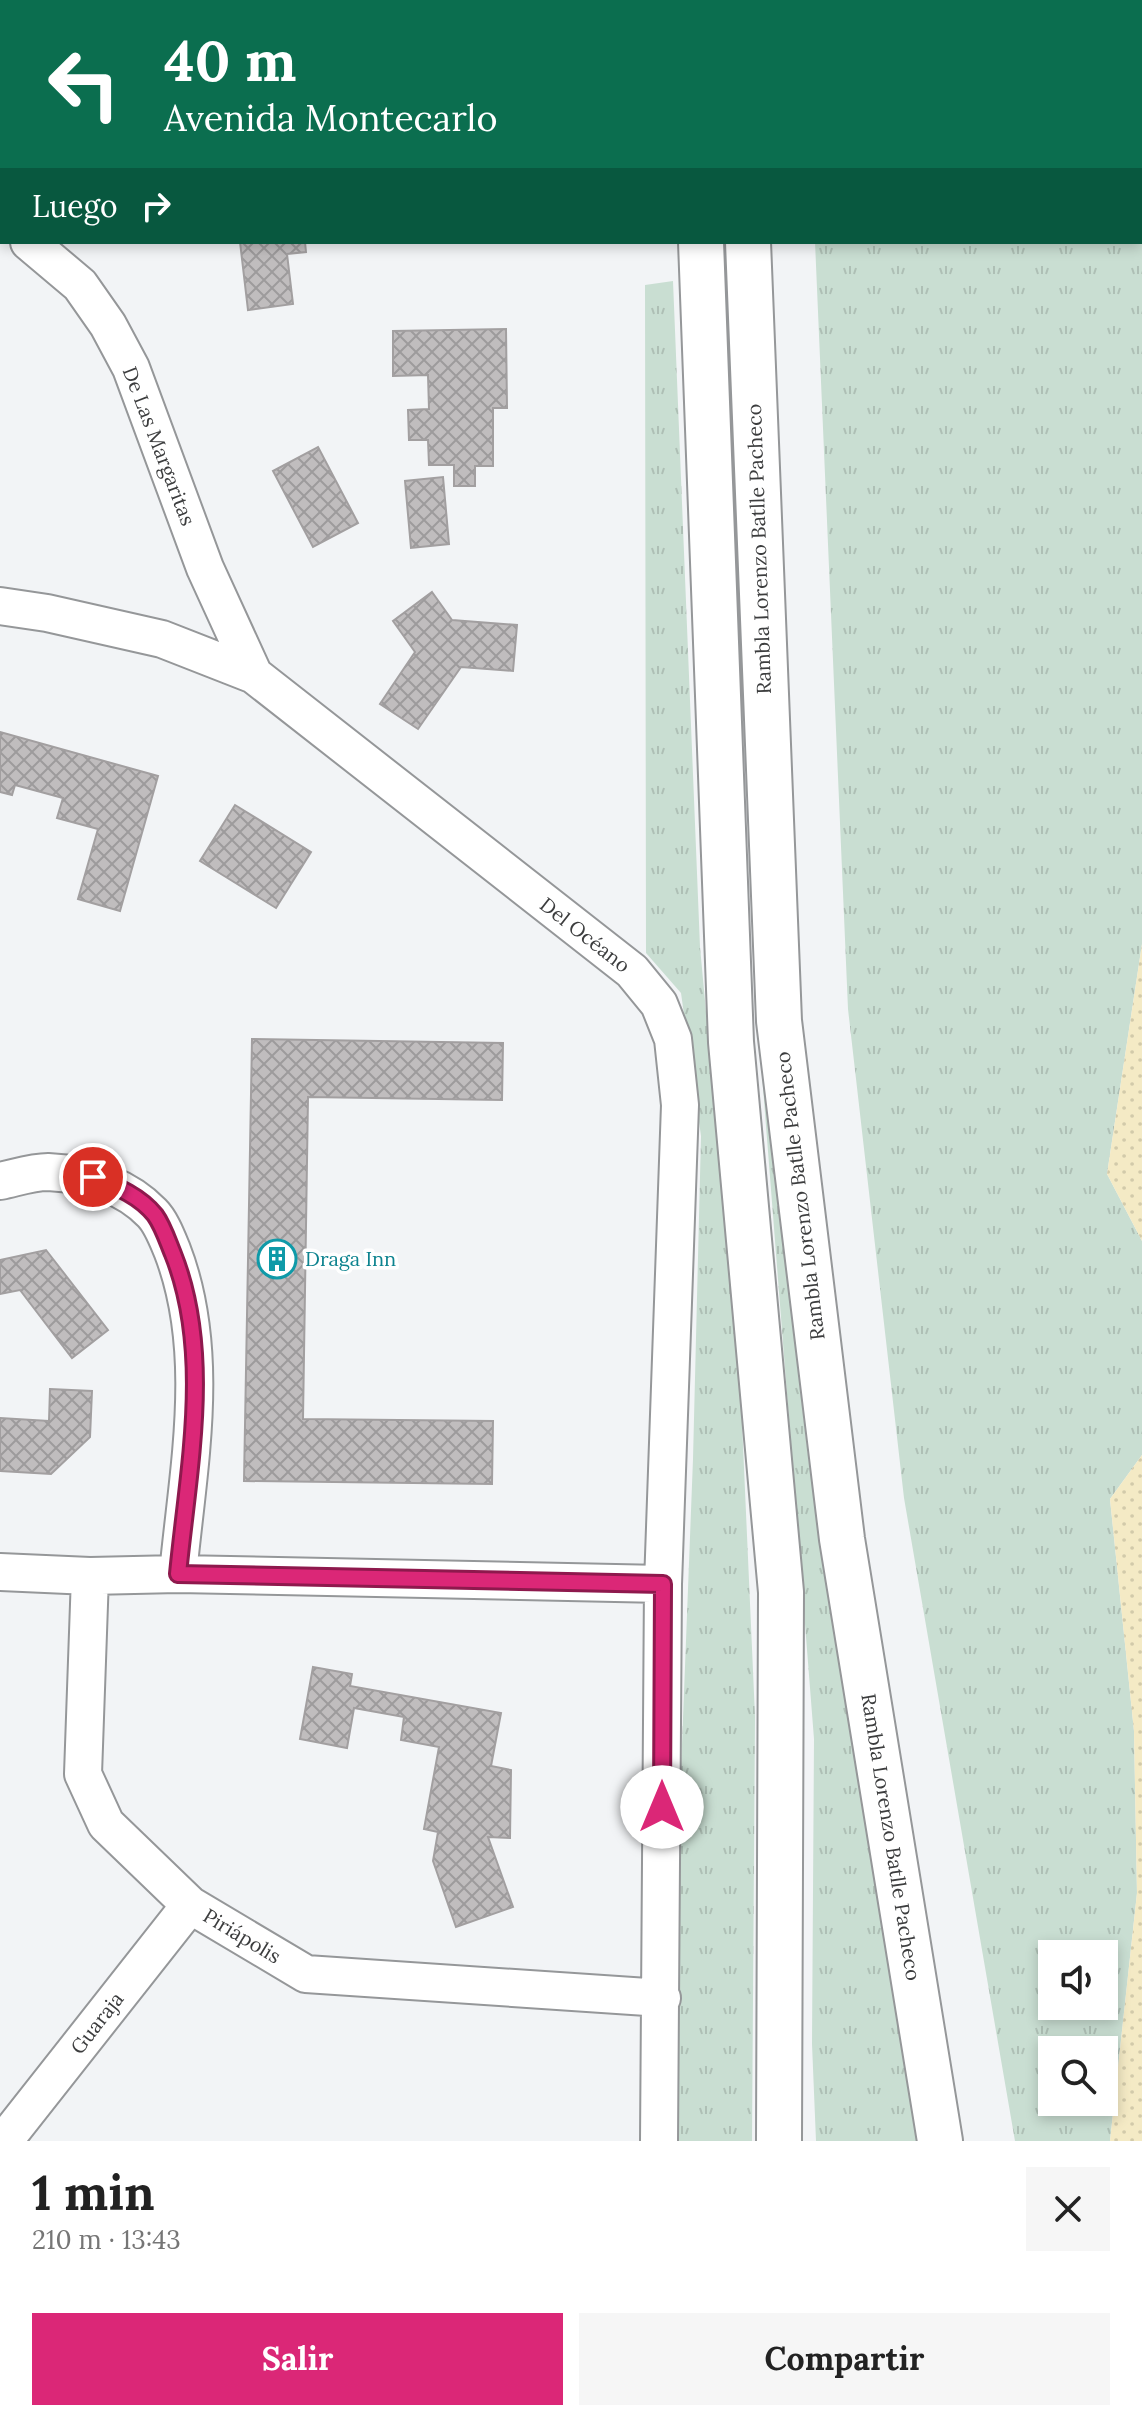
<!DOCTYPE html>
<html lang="es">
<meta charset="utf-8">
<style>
body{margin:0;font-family:Lora,serif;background:#f6f6f6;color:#222;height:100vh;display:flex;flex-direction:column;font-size:30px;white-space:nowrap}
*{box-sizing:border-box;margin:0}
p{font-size:26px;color:#767676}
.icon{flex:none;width:44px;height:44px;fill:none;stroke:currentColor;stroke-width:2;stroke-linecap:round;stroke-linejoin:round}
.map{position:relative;height:2141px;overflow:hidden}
.sheet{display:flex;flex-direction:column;background:#fff;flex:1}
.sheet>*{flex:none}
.banner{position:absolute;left:0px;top:0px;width:1142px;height:244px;box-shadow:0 4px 12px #0003;background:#0b6e4f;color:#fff;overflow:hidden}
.buttons{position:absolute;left:1038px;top:1940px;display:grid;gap:16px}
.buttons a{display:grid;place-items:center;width:80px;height:80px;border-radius:0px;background:#fff;box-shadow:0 4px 12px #0003;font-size:40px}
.pin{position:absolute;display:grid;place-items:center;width:68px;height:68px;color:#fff;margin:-34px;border:4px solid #fff;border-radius:50%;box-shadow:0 2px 8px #0007}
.me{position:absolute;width:88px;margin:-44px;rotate:0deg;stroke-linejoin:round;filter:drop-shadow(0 0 6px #0008)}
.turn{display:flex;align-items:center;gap:28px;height:168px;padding:0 32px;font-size:36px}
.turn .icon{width:104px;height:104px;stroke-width:2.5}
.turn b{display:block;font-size:56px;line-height:68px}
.then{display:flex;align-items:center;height:76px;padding:0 32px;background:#0003;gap:16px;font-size:30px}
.round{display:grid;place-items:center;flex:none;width:84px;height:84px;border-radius:0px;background:#f6f6f6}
.head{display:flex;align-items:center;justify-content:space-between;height:136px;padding:0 32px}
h1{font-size:48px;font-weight:700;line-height:60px}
.button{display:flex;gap:16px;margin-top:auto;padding:16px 32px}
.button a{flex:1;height:92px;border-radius:0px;background:#db2777;color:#fff;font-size:32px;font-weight:700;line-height:92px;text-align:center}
.button a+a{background:#f6f6f6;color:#222}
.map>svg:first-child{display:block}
</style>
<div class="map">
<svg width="1142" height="2141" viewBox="0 0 1142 2141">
<defs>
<pattern id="grass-tufts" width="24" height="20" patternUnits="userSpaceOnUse" patternTransform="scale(2)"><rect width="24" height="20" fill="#c9ded2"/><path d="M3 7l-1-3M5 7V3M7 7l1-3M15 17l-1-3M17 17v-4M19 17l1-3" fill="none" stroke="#aebfb5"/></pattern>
<pattern id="sand-dots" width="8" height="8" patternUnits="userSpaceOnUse" patternTransform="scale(2)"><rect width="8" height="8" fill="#f4eac5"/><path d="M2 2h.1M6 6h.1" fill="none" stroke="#d2caaa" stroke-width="1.8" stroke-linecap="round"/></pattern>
<pattern id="building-cross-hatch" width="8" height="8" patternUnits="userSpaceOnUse" patternTransform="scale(2)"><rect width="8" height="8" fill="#c0bdbe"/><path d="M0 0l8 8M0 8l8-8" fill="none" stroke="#9d9b9c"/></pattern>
</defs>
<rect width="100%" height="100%" fill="#f2f4f6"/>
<path fill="url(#grass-tufts)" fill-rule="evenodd" d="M808 0H1142V944L1107 1174 1142 1241V1455L1110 1499 1134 1731 1137 1893 1110 2141H1015L904 1498 848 1009 815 242H1140V2H808ZM1052 1954H1104V2006H1052ZM1052 2050H1104V2102H1052Z
M673 281 700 947 740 1377 755 1716 752 2141H675V1926L693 1459 701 1136 681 993 646 953 645 285Z
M761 1062 809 1463 881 1874 917 2141H816L812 2044 814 1739Z"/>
<path fill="url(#sand-dots)" d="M1142 944V1241L1107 1174Z
M1142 1455V2141H1110L1137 1893 1134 1731 1110 1499Z"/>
<path fill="url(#building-cross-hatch)" stroke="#a29fa0" stroke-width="2" d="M227 242H305L306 252 287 254 293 304 248 310 240 242Z
M506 329 507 408H493V466H475V486H454V465H429L428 440H409L408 410 429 409 428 375 393 376V331Z
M318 447 358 523 313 547 273 471Z
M443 477 449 544 411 548 405 481Z
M432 592 452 620 517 625 513 671 461 667 418 729 380 704 415 652 393 621Z
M0 732 158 776 120 911 78 899 98 829 57 818 63 798 15 785 12 795 0 792Z
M235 805 311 852 276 908 200 861Z
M252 1039 503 1043 502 1100 308 1097 303 1419 493 1421 492 1484 244 1481Z
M46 1250 108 1330 72 1358 20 1290 0 1294V1260Z
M50 1389 92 1391 90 1437 51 1474 0 1471V1418L49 1421Z
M313 1667 352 1674 350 1686 501 1713 491 1766 511 1770 510 1838 488 1837 513 1907 456 1927 433 1861 438 1832 424 1829 439 1747 401 1740 404 1717 354 1708 347 1748 300 1739Z"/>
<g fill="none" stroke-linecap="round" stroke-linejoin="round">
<defs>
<path id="minor" d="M0 222 2 224
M29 242 80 285 108 325 131 368 205 568 254 675
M0 606 47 613 162 639 254 675 632 971 659 1004 673 1039 680 1105 663 1584 659 2141
M0 1181C15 1178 32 1172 48 1172 87 1174 124 1184 152 1213 161 1222 167 1238 172 1250 212 1353 188 1468 178 1574
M0 1572 90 1576 178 1574 663 1584
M90 1576 83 1774 106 1824 190 1905 306 1974 662 1998
M4 2141 190 1905"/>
<path id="secondary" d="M747 0V2
M702 2V0
M701 242 731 1042 781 1592 779 2141
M748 242 779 1021 842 1539 940 2141"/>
</defs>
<use href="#minor" stroke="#959799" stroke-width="40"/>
<use href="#secondary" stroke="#959799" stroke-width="48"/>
<use href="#minor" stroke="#fff" stroke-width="36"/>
<use href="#secondary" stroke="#fff" stroke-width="44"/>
</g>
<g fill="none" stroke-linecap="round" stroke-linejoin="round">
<defs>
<path id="route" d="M93 1177C115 1186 139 1195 155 1215 163 1226 168 1242 173 1254 213 1354 188 1470 178 1574L663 1584 662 1807"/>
</defs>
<use href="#route" stroke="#8e194d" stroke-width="20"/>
<use href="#route" stroke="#db2777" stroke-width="14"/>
</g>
<defs>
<symbol id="building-ring" viewBox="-11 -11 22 22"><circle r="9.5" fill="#fff" stroke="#0f9aa8" stroke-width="1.5"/><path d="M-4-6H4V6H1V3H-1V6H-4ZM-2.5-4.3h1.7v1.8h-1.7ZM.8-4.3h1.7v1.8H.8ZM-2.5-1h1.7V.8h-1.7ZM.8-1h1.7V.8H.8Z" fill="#0f9aa8"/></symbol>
</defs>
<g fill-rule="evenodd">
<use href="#building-ring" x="255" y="1237" width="44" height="44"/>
</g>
<g text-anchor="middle" stroke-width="7" stroke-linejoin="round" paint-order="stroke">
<g font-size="20" fill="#3c3d3e" stroke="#fff">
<text transform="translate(159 446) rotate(69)" y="7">De Las Margaritas</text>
<text transform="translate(759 549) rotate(-92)" y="7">Rambla Lorenzo Batlle Pacheco</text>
<text transform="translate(585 935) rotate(38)" y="7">Del Océano</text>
<text transform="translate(800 1196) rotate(-97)" y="7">Rambla Lorenzo Batlle Pacheco</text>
<text transform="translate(891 1837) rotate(81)" y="7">Rambla Lorenzo Batlle Pacheco</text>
<text transform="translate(242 1936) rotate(31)" y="7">Piriápolis</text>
<text transform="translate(97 2023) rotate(-52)" y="7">Guaraja</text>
</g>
<g font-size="20" fill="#0d838f" stroke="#fff" text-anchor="start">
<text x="305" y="1266">Draga Inn</text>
</g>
</g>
</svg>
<div class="buttons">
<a><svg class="icon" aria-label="sound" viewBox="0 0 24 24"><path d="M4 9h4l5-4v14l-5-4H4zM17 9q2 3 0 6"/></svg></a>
<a><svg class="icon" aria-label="search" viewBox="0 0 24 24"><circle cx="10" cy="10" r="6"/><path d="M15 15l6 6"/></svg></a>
</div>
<div class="pin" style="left:93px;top:1177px;background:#d93025"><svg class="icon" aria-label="arrive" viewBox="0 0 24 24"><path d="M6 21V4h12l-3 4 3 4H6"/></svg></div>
<svg class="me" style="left:662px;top:1807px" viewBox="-20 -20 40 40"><circle r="19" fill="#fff"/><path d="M0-13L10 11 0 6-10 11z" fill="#db2777"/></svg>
<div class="banner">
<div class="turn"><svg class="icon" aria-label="left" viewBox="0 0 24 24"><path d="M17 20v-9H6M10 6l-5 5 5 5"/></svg><div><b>40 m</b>Avenida Montecarlo</div></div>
<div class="then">Luego<svg class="icon" aria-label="right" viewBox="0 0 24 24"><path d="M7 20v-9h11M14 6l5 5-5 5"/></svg></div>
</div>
</div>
<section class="sheet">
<div class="head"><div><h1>1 min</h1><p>210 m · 13:43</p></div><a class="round"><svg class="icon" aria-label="close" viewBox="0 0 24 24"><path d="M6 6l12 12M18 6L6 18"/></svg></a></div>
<div class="button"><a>Salir</a><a>Compartir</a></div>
</section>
